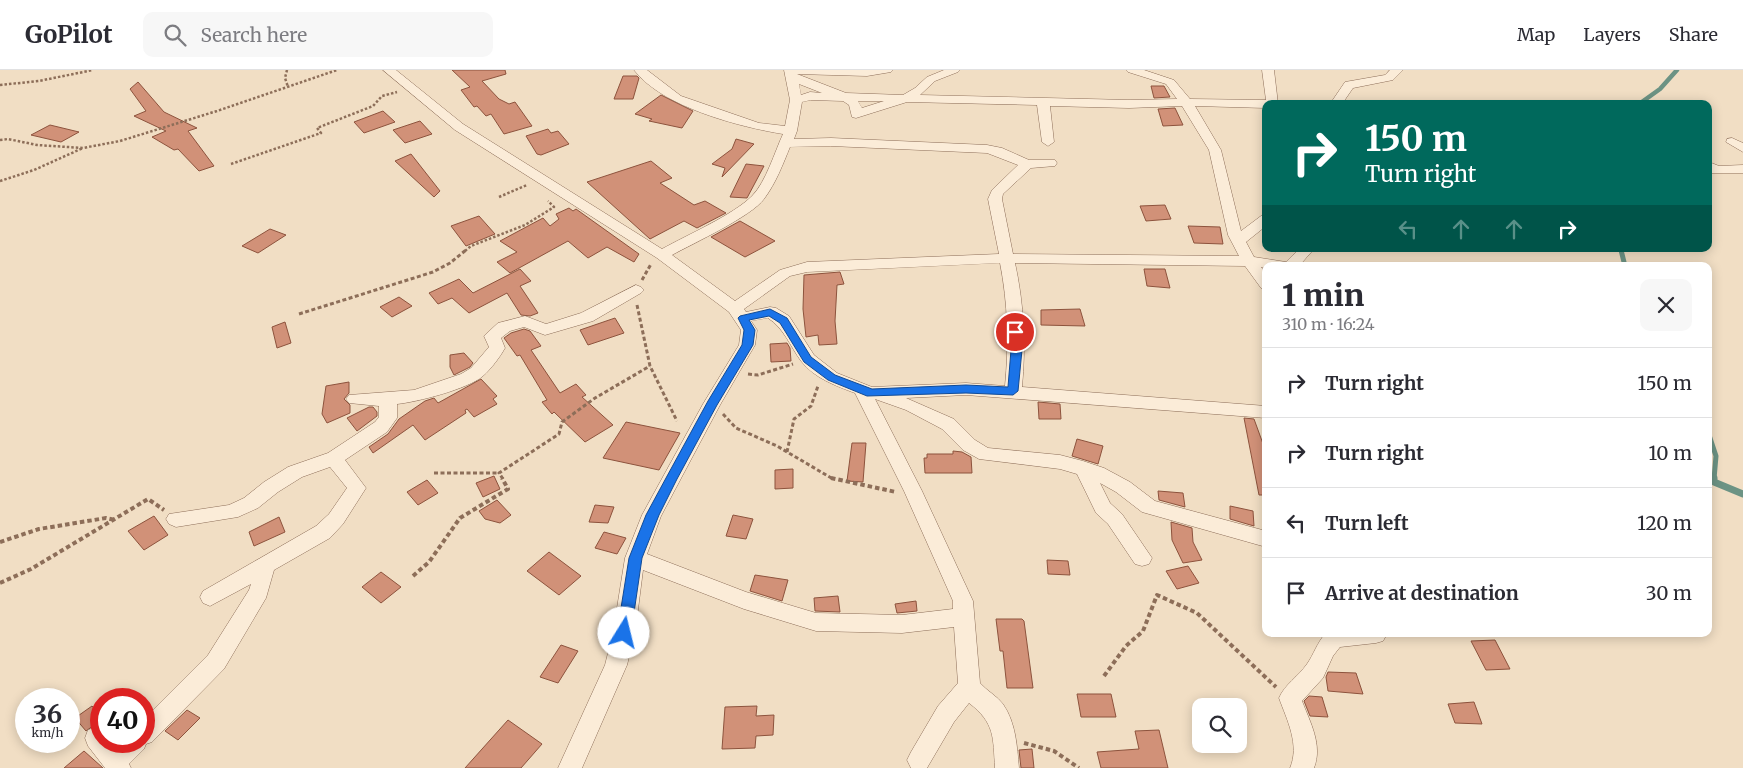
<!DOCTYPE html>
<meta charset="utf-8">
<style>
body{margin:0;font-family:Merriweather,serif;background:#f7f7f7;color:#2b2b33;height:100vh;display:flex;flex-direction:column;font-size:19px;white-space:nowrap}
*{box-sizing:border-box;margin:0}
p{font-size:16px;color:#7c7c81}
.icon{flex:none;width:28px;height:28px;fill:none;stroke:currentColor;stroke-width:2;stroke-linecap:round;stroke-linejoin:round}
.map{position:relative;flex:1;overflow:hidden}
.sheet{position:absolute;left:1262px;top:192px;width:450px;height:375px;display:flex;flex-direction:column;background:#fff;border-radius:10px;box-shadow:0 2px 12px #0003}
.sheet>*{flex:none}
.hud{position:absolute;left:1262px;top:30px;width:450px;height:152px;border-radius:10px;box-shadow:0 2px 12px #0003;background:#00695c;color:#fff;overflow:hidden}
.fabs{position:absolute;left:1192px;top:628px;display:grid;gap:10px}
.fabs a{display:grid;place-items:center;width:55px;height:55px;border-radius:10px;background:#fff;box-shadow:0 2px 12px #0003;font-size:25px}
.speed{position:absolute;left:15px;top:618px;display:flex;gap:10px;font-size:25px;font-weight:700;text-align:center}
.speed>*{display:grid;place-content:center;width:65px;height:65px;border-radius:50%;background:#fff;box-shadow:0 2px 12px #0003;line-height:1}
.speed small{font-size:12px;font-weight:400}
.speed .limit{border:8px solid #d22;background:#fff;color:#111}
.pin{position:absolute;display:grid;place-items:center;width:42px;height:42px;color:#fff;margin:-21px;border:2px solid #fff;border-radius:50%;box-shadow:0 1px 5px #0007}
.me{position:absolute;width:55px;margin:-28px;rotate:9deg;stroke-linejoin:round;filter:drop-shadow(0 0 4px #0008)}
.turn{display:flex;align-items:center;gap:18px;height:105px;padding:0 20px;font-size:22px}
.turn .icon{width:65px;height:65px;stroke-width:2.5}
.turn b{display:block;font-size:35px;line-height:42px}
.lanes{display:flex;align-items:center;height:48px;padding:0 20px;background:#0003;justify-content:center;gap:25px;direction:ltr}
.lanes .off{opacity:.35}
.round{display:grid;place-items:center;flex:none;width:52px;height:52px;border-radius:10px;background:#f7f7f7}
.headline{display:flex;align-items:center;justify-content:space-between;height:85px;padding:0 20px}
h1{font-size:30px;font-weight:800;line-height:38px}
ul{padding:0;list-style:none}
li{display:flex;align-items:center;gap:15px;height:70px;padding:0 20px;border-top:1px solid #e1e1e2}
li div{flex:1}
li b{display:block;font-size:19px}
li em{font-style:normal}
header{display:flex;align-items:center;gap:30px;box-sizing:border-box;height:70px;padding:0 25px;background:#fff;border-bottom:1px solid #e1e1e2}
header strong{font-size:24px}
nav{display:flex;gap:28px;margin-inline-start:auto;font-size:18px}
.search{width:350px;height:45px;background:#f7f7f7;display:flex;align-items:center;gap:12px;box-sizing:border-box;padding:0 18px;border-radius:10px;color:#7c7c81;font-size:19px}
.map>svg:first-child{display:block}
</style>
<header>
<strong>GoPilot</strong>
<div class="search"><svg class="icon" aria-label="search" viewBox="0 0 24 24"><circle cx="10" cy="10" r="6"/><path d="M15 15l6 6"/></svg>Search here</div>
<nav><a>Map</a><a>Layers</a><a>Share</a></nav>
</header>
<div class="map">
<svg width="1743" height="698" viewBox="0 0 1743 698">
<rect width="100%" height="100%" fill="#f1dec4"/>
<g fill="none" stroke-linecap="round" stroke-linejoin="round">
<path stroke="#6c9384" stroke-width="4.5" d="M1639 34 1660 19 1677 0
M1621 179V181"/>
<path stroke="#6c9384" stroke-width="5" d="M1621 180 1625 196
M1709 300V310
M1709 365 1716 386 1714 409"/>
<path stroke="#6c9384" stroke-width="7" d="M1714 408V412L1743 424"/>
</g>
<path fill="#d19178" stroke="#8d533d" d="M452 0H505L506 4 482 11 499 29 509 34 515 32 532 56 504 64 491 44 486 46 477 36 474 37 461 20 470 17Z
M623 6H637L639 8 633 29H614Z
M138 12 164 42 197 58 188 61 214 96 199 101 178 79 174 80 152 67 166 61 134 46 146 41 130 19Z
M1151 16H1164L1170 27 1154 28Z
M661 25 693 41 682 58 649 51 652 49 635 44Z
M1175 38 1183 55 1163 56 1158 39Z
M383 41 395 52 364 63 354 52Z
M420 51 432 64 405 73 393 60Z
M50 55 79 62 61 72 31 65Z
M548 59 551 63 558 61 569 74 541 85 537 84 526 66Z
M736 69 754 74 722 107 725 98 712 94 732 79Z
M411 84 440 121 434 127 395 91Z
M651 91 672 108 660 113 694 135 705 131 726 143 697 158 684 151 650 169 587 112Z
M746 94 764 96 747 128 730 127Z
M1165 135 1171 149 1146 151 1140 136Z
M569 138 573 141 576 139 639 184 634 192 607 177 588 188 568 171 510 203 497 192 517 182 500 171 543 148 550 156 559 149 556 144Z
M479 146 495 164 466 176 451 156Z
M740 151 775 171 745 187 711 167Z
M1188 156 1220 157 1223 174 1194 173Z
M270 159 286 165 258 183 242 176Z
M520 199 531 211 520 216 538 243 530 246 521 245 507 223 469 243 452 228 438 234 429 223 459 209 473 223Z
M1144 199H1165L1170 218 1147 216Z
M840 202 844 214 837 215 835 251 837 274 819 275 818 265 806 267 803 239 804 205Z
M399 227 412 236 392 247 380 237Z
M1080 239 1085 256 1041 255V240Z
M615 248 624 263 588 275 580 260Z
M285 252 291 273 277 278 272 257Z
M524 259 530 261 541 276 531 280 560 323 576 314 586 325 582 327 613 355 585 372 554 342 552 344 542 332 547 330 520 285 517 286 504 268 511 263Z
M787 273 790 278 791 291 771 292 770 274Z
M464 283 473 293 470 297 454 305 450 297V285Z
M481 309 497 326 493 329 497 334 474 347 467 339 465 340 466 343 425 370 413 355 373 383 369 377 388 364 399 349 425 331 434 328 438 333Z
M349 312V323L344 329 350 335V343L327 353 322 344 326 316Z
M1038 332 1060 334 1061 349H1039Z
M369 337H373L377 342V346L357 361 347 348Z
M1244 348 1254 349 1266 382V425H1259Z
M626 352 680 363 659 400 603 388Z
M1077 369 1103 376 1098 394 1072 386Z
M852 373H866L863 412 847 411Z
M953 381 962 382 971 387 972 403H925L924 388H927V384H953Z
M793 399V418L775 419V400Z
M494 406 500 419 483 427 476 413Z
M427 410 438 423 418 435 407 422Z
M1158 421 1183 423 1185 437 1159 430Z
M497 430 511 445 500 453 485 449 479 441Z
M595 435 614 437 608 453 589 452Z
M1230 436 1253 441 1254 456 1230 449Z
M733 445 753 449 746 469 726 466Z
M154 446 168 465 144 480 128 461Z
M279 447 285 462 254 476 249 462Z
M1171 452 1192 458 1193 472 1202 490 1183 493 1172 470Z
M604 462 626 468 617 484 595 478Z
M549 482 581 506 559 525 527 501Z
M1047 490 1068 491 1070 505 1048 504Z
M1188 496 1199 513 1177 519 1166 501Z
M381 502 401 517 381 533 362 517Z
M755 505 788 510 782 531 750 521Z
M838 526 840 542 815 541 814 528Z
M916 531 917 541 897 543 895 534Z
M996 549H1022L1024 551 1033 618H1007L1003 581H1000Z
M1495 570 1510 599 1486 600 1471 571Z
M561 575 578 581 558 613 540 607Z
M1328 602 1356 603 1363 624 1328 621 1326 607Z
M1077 624H1111L1116 647H1081Z
M1309 626 1322 627 1328 647 1310 646 1304 631Z
M1474 632 1482 654 1455 653 1448 634Z
M92 636 101 646V650L86 661 75 648Z
M757 636 756 646 774 645 773 665 756 666 755 678 722 679 725 637Z
M187 640 200 648 178 670 165 661Z
M508 650 542 674 521 698H465Z
M1159 660 1168 698H1101L1097 682 1139 679 1135 661Z
M1032 679 1034 698H1021L1019 680Z
M84 681 103 698H64Z"/>
<g fill="none" stroke-linecap="round" stroke-linejoin="round">
<defs>
<path id="minor" d="M383 0H396L463 54 662 179C687 165 733 145 752 126 766 112 775 81 783 64 740 57 662 37 634 0H647L681 26 759 53 785 56 790 30 784 0H893L891 2 867 6 797 4 846 23 903 25 915 18 927 7 944 0H960L958 2 935 11 920 25 1129 30 1177 29 1166 14 1128 2 1126 0H1144L1174 10 1190 29 1266 30 1262 0H1274L1278 34H1266V38L1195 36 1221 80 1241 161 1261 146 1266 145V156L1246 172 1254 187 1286 192 1299 179H1314L1299 196 1261 197 1266 204V220L1261 218 1245 196 1015 193C1024 234 1026 276 1022 317L1266 336V348L966 325 906 328 954 349 975 370 988 378 1060 385 1083 391 1104 398 1130 412 1155 431 1266 461V477L1142 442 1116 422 1100 413 1110 433 1122 444 1152 488 1149 494 1142 496 1135 494 1108 454 1096 443 1077 404 1060 399 979 389 963 380 942 359 906 340 875 329 922 421 973 531 980 613C987 621 997 626 1003 634 1016 653 1017 676 1019 698H995C993 667 995 653 969 633L954 652 927 698H911L907 690 911 682 938 636 958 613 954 557 902 563 816 561 744 539 643 500 635 563 627 595 582 698H558L605 595 613 563 625 488 642 445 703 334 739 275 741 260 729 242 657 188 455 60ZM799 14 822 23 810 22 801 25ZM811 30 843 31 849 35 852 47 856 48 907 32 1037 35 1042 72 1048 76 1054 72 1050 36 1129 38 1182 36 1209 80 1228 165 1239 186 1013 184 1002 129 1003 124 1031 98 1055 96 1057 93 1055 90H1029L1002 78 987 75 831 68 794 69 797 61 802 32ZM858 31H884L862 38ZM831 76 987 83 1018 95 992 120 988 129 999 184 807 192 780 200 735 231 672 185C694 173 752 146 764 129 776 113 783 94 790 77ZM1000 193C1008 233 1009 275 1005 316L966 313 872 317 837 303 814 285 789 246 776 238 770 237 746 242 744 239 790 206 807 202ZM768 248C784 258 790 276 801 291 814 308 836 316 855 323L904 421 953 531V539L902 545 816 543 746 522 647 484 661 446 720 335 755 275 757 260 751 251Z
M1390 0H1403L1393 10 1353 18 1342 34H1330L1345 12 1385 5Z
M1732 68 1743 73V82L1726 72 1727 69Z
M1709 92 1719 96 1743 95V103H1712L1709 101Z
M636 215 641 217 644 220 641 223 593 251 545 265 524 257 510 261 501 268 505 278C500 287 491 299 483 306 468 319 417 332 397 334V348L387 362 345 390 366 418 343 454 330 468 274 500 266 528 224 599 152 672 146 674 144 679 129 694 131 698H105L88 676 85 668 88 660 96 657 101 659V671H113L115 675 119 671H144V649L208 585 249 520 251 514 210 536 203 533 200 527 203 521 316 456 329 444 347 418 330 397 302 407 278 422 258 438 238 447 176 457 169 454 166 449 169 444 229 435 244 428 264 412 288 397 328 383 375 352 379 347V336L349 333 346 329 349 325 414 320 461 304 471 298 489 277 484 266 498 253 525 246 546 254 581 243Z
M1325 564H1387L1383 571 1376 573 1340 577 1333 586 1323 608 1302 631C1310 652 1323 675 1314 698H1290C1300 675 1287 650 1279 628 1285 614 1298 607 1307 594 1314 584 1317 573 1325 564Z"/>
</defs>
<use href="#minor" stroke="#8d6e59" stroke-width="1"/>
<path stroke="#8d6e59" stroke-width="2.5" stroke-dasharray="2.5 2" stroke-linecap="butt" d="M287 0 285 8 288 17
M0 15 39 11 93 0
M0 70 8 69 37 75 83 78 120 71 217 41 337 0
M231 94 321 63 317 58 373 36 382 26 397 22
M0 111 34 100 83 78
M499 127 527 115
M465 181 471 176 525 155 554 137 548 131"/>
<path stroke="#8d6e59" stroke-width="3" stroke-dasharray="4 2.5" stroke-linecap="butt" d="M642 210 651 194
M637 235 650 296 677 351
M299 244 433 202 450 193 466 180
M748 304 758 305 793 294
M723 344 736 358 777 376 833 409
M787 382 794 349 811 336 818 316
M434 403H499
M503 409 499 403 559 364 562 352 595 328 650 296"/>
<path stroke="#8d6e59" stroke-width="4" stroke-dasharray="4.5 3" stroke-linecap="butt" d="M831 408 896 422
M0 472 39 459 106 448 115 450
M413 506 429 492 460 448 508 419 502 408
M0 513 31 499 148 429 164 440
M1104 606 1126 576 1143 561 1157 525 1197 543 1276 617
M1024 673 1054 681 1079 698"/>
<use href="#minor" fill="#fbecd8" fill-rule="evenodd"/>
</g>
<path fill="#1a73e8" stroke="#114b97" d="M770 239 787 248 811 287 835 305 872 319 966 315 1008 317 1011 280 1010 262 1015 259 1019 260 1022 280 1018 321 1013 325 966 323 867 326 828 310 804 292 780 253 769 246 749 250 755 260 753 275 717 335 677 409 659 445 642 488 631 563 629 568 624 569 619 568 617 563 629 488 646 445 666 408 708 331 742 275 744 260 738 248 740 246Z"/>
</svg>
<div class="fabs">
<a><svg class="icon" aria-label="search" viewBox="0 0 24 24"><circle cx="10" cy="10" r="6"/><path d="M15 15l6 6"/></svg></a>
</div>
<div class="speed"><div>36<small>km/h</small></div><div class="limit">40</div></div>
<div class="pin" style="left:1015px;top:262px;background:#d93025"><svg class="icon" aria-label="arrive" viewBox="0 0 24 24"><path d="M6 21V4h12l-3 4 3 4H6"/></svg></div>
<svg class="me" style="left:624px;top:563px" viewBox="-20 -20 40 40"><circle r="19" fill="#fff"/><path d="M0-13L10 11 0 6-10 11z" fill="#1a73e8"/></svg>
<div class="hud">
<div class="turn"><svg class="icon" aria-label="right" viewBox="0 0 24 24"><path d="M7 20v-9h11M14 6l5 5-5 5"/></svg><div><b>150 m</b>Turn right</div></div>
<div class="lanes"><svg class="icon off" aria-label="left" viewBox="0 0 24 24"><path d="M17 20v-9H6M10 6l-5 5 5 5"/></svg><svg class="icon off" aria-label="ahead" viewBox="0 0 24 24"><path d="M12 20V5M6 11l6-6 6 6"/></svg><svg class="icon off" aria-label="ahead" viewBox="0 0 24 24"><path d="M12 20V5M6 11l6-6 6 6"/></svg><svg class="icon" aria-label="right" viewBox="0 0 24 24"><path d="M7 20v-9h11M14 6l5 5-5 5"/></svg></div>
</div>
<section class="sheet">
<div class="headline"><div><h1>1 min</h1><p>310 m · 16:24</p></div><a class="round"><svg class="icon" aria-label="close" viewBox="0 0 24 24"><path d="M6 6l12 12M18 6L6 18"/></svg></a></div>
<ul>
<li><svg class="icon" aria-label="right" viewBox="0 0 24 24"><path d="M7 20v-9h11M14 6l5 5-5 5"/></svg><div><b>Turn right</b></div><em>150 m</em></li>
<li><svg class="icon" aria-label="right" viewBox="0 0 24 24"><path d="M7 20v-9h11M14 6l5 5-5 5"/></svg><div><b>Turn right</b></div><em>10 m</em></li>
<li><svg class="icon" aria-label="left" viewBox="0 0 24 24"><path d="M17 20v-9H6M10 6l-5 5 5 5"/></svg><div><b>Turn left</b></div><em>120 m</em></li>
<li><svg class="icon" aria-label="arrive" viewBox="0 0 24 24"><path d="M6 21V4h12l-3 4 3 4H6"/></svg><div><b>Arrive at destination</b></div><em>30 m</em></li>
</ul>
</section>
</div>
